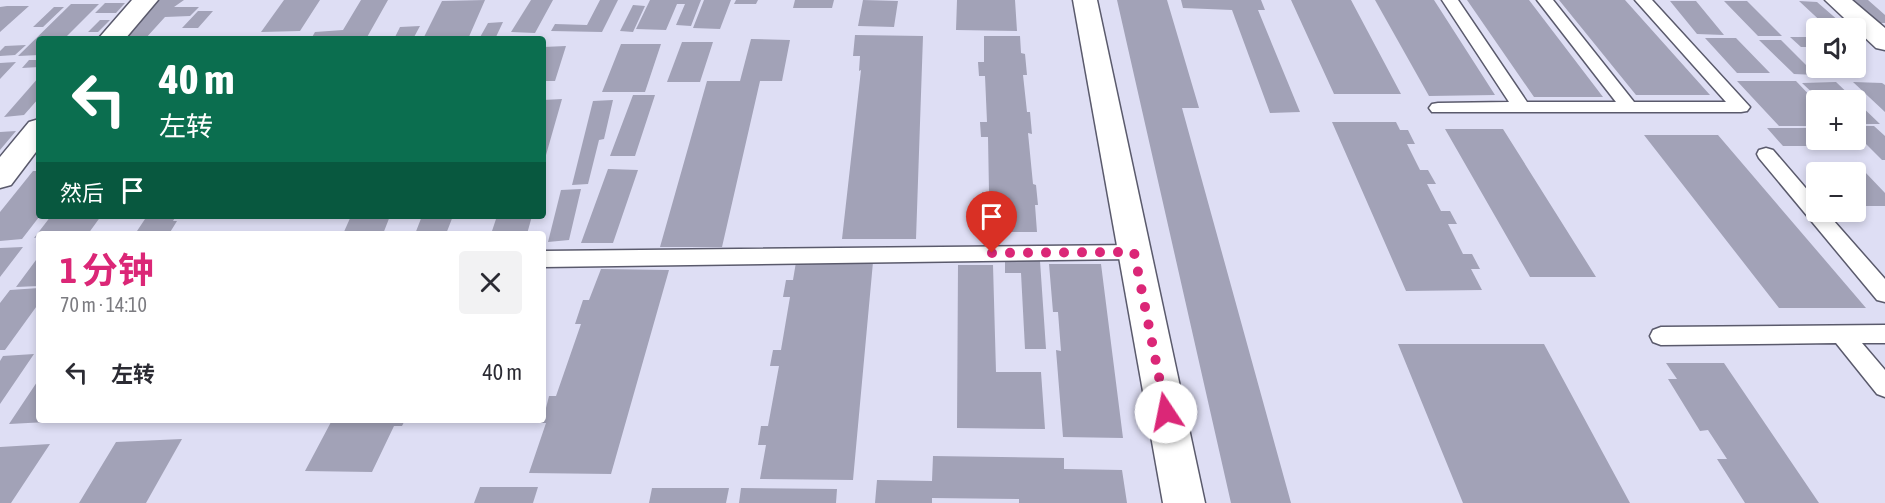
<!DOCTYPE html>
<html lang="zh">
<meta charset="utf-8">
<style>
body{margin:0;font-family:"Asap Condensed","Noto Sans SC",sans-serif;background:#f2f2f3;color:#2b2b33;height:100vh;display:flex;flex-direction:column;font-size:22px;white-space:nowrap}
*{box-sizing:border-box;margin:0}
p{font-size:20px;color:#7c7c81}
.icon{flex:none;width:33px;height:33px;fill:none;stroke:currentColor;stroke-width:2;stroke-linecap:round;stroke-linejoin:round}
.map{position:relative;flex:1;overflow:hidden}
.details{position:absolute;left:36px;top:231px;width:510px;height:192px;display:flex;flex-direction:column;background:#fff;border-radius:6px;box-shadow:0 3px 9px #0003}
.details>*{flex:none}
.guide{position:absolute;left:36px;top:36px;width:510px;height:183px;border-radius:6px;box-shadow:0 3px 9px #0003;background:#0b6e4f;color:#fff;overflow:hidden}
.tools{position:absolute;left:1806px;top:18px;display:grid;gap:12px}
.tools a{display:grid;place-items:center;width:60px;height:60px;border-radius:6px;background:#fff;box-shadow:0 3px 9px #0003;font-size:30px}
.pin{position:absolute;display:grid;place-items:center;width:51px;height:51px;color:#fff;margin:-62px -26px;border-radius:50% 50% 50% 0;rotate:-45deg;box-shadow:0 0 6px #0007}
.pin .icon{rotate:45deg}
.me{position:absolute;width:66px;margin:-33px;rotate:349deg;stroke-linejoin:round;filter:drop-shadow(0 0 4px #0008)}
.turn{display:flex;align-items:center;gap:21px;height:126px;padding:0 24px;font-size:27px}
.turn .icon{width:78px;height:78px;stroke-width:2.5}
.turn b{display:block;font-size:42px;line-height:51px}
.then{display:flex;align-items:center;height:57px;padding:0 24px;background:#0003;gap:12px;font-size:22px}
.round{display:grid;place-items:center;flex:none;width:63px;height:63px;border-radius:6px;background:#f2f2f3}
.headline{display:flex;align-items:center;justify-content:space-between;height:102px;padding:0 24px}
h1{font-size:36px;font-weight:700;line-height:45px;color:#db2777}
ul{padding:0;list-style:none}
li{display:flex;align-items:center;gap:18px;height:78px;padding:0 24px}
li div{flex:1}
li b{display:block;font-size:22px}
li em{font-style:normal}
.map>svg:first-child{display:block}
</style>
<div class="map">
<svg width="1885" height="503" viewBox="0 0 1885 503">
<rect width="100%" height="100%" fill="#dedef4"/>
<path fill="#a2a2b7" d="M151 0H184L174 7H199L190 16 165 17 145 39H113Z
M284 0H320L300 31 261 32Z
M361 0H388L366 39H311L315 32 343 30Z
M485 0 468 39H423L442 1Z
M531 0H553L535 33 511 32Z
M600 0H618L602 32 551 31 555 24 587 25Z
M650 0H701L691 26 676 25 685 4H677L666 30 636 29Z
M704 0H731L720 29 693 28Z
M736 0H758L756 4H734Z
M795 0H834L832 8H793Z
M863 0 898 1 894 27 858 26Z
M957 0H1015L1017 31 956 30Z
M1117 0H1167L1199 108H1182L1291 503H1231Z
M1181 0H1261L1265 10H1258L1300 112 1270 113 1232 10 1183 8Z
M1291 0H1351L1401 94H1334Z
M1375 0H1434L1495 95 1429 96Z
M1467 0H1529L1603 97H1534Z
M1559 0H1625L1710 95H1636Z
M1848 0H1868L1885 15V23H1873Z
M1670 1H1696L1724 35 1697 34Z
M1724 1H1747L1782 36H1758Z
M1799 1 1817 2 1847 28H1828Z
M105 3H125L116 13H95Z
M71 4H99L64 39H39V55L18 56Z
M633 5 645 6 633 32 620 31Z
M7 6H29L0 32V7Z
M54 7H64L43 27H33Z
M198 11H213L198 28H182Z
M100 20H110L98 32H88Z
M503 22 495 39H479L488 23Z
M420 26 413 39H394L400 27Z
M855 35 923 36 916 239H842L861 70 859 71 860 56H853Z
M984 36H1020L1021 53 1025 54 1027 75H1023L1027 112H1030L1032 134 1028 133 1033 184 1036 185 1038 205H1035L1037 232H991L990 206H983L982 192H989L988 137H981L980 122H987L985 76H979L978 62H984Z
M1790 37H1816V47H1801Z
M1705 38H1736L1770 73H1737Z
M751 39 790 40 782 81H760L722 247H660L707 81H740Z
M1759 40H1781L1816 75 1794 74Z
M682 42H713L700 82H667Z
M621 44H661L645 92H602Z
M26 45 15 55 0 56V51L5 46Z
M566 46 555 81H543V47Z
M29 60H39V67L22 68Z
M16 62 0 79V63Z
M39 77V98L24 115 4 117Z
M1737 81H1796L1816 102V126H1779Z
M1836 82 1855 100H1820L1802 83Z
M1853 82 1882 83 1885 85V112Z
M633 95H655L635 156H610Z
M562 99 544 162H543V100Z
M613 100 604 139 599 140 588 184 572 185 593 101Z
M1856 101 1880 124H1856Z
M1332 122H1396L1400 130H1408L1415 144H1407L1420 170H1428L1436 184H1427L1441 211H1450L1457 224H1448L1463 254H1472L1480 269H1471L1482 290 1406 291Z
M1856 126H1874L1885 136V160H1882L1856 134Z
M1767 128H1816V140H1855L1862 146H1783Z
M1445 129H1503L1596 277H1530Z
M16 131 0 150V132Z
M1644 135H1718L1866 308H1779Z
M608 169 638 170 613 243H581Z
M33 171H39V217L22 239 0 241V212Z
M1856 172H1865L1885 193V206H1864L1856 197Z
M581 189 569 240 548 242 561 190Z
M51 216H101L88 234H39V237L34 238Z
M147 216H176L173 221H177L169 234H135Z
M351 216H390L383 234H343Z
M422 216H453L446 234H415Z
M497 216H532L527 234H491Z
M23 247 0 277V248Z
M39 256V286L16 287Z
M1005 261H1040L1046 349H1025L1021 273H1005Z
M796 262H873L853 480 760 479 766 445H758L761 426H768L779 366H770L773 350H781L790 297H783L786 280H793Z
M1049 264H1101L1123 438 1063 437 1056 350 1061 351 1058 312H1053Z
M958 265H993L996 372H1041L1045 429 957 428Z
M601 269 669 270 611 474 529 473 546 423H540L543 420 549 396H556L581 324H575L583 300H589Z
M39 288V303L5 350H0V303L10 290Z
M1398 344H1544L1630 503H1463Z
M34 354 0 404V361L3 356Z
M1666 363H1724L1819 503H1745L1717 459H1727L1708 430 1700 431 1668 379H1677Z
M39 379V420L47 422 9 424Z
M312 420H405L402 426H394L372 472 305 471 331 422H311Z
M182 439 146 503H79L116 442Z
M50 444 11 503H0V447Z
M933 456 1064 458V469L1122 470 1127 503H1019V499L932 498V503H875L877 480 932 481Z
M480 487H538L533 503H474Z
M652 488H729L726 503H649Z
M741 488 837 489 836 503H739Z"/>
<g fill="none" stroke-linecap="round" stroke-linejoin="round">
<defs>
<path id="lane" d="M1442 0H1458L1527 102H1616L1537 0H1553L1634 102H1726L1635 0H1652L1750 107 1747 111 1741 112H1432L1429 108 1432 104 1438 103 1509 102Z
M1766 148 1773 150 1816 200V212H1826L1885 279V302L1877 300 1759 158 1757 154 1759 150Z
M1134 245 1141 247 1145 252 1141 257 1134 259 543 267V251Z
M1885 325V343H1862L1885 370V397L1877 394 1836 343 1661 345 1653 342 1650 336 1653 330 1661 327Z"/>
<path id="street" d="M132 0H158L125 39H98Z
M1825 0H1852L1885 28V50L1876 48Z
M39 119V148L11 185 0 188V157L29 122Z"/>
<path id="secondary" d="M1073 0H1097L1205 503H1163Z"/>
</defs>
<use href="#lane" stroke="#5a5a6c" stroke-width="3"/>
<use href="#street" stroke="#5a5a6c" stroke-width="3"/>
<use href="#secondary" stroke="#5a5a6c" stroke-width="3"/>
<use href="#lane" fill="#fff" fill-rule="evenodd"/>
<use href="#street" fill="#fff" fill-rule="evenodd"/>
<use href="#secondary" fill="#fff" fill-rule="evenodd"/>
</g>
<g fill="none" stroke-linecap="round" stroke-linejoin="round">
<path stroke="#db2777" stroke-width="10" stroke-dasharray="0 18" d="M992 253 1134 252 1166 412"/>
</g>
</svg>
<div class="tools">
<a><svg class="icon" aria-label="sound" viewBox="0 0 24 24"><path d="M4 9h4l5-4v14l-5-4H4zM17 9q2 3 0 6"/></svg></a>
<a>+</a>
<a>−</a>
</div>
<div class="pin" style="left:992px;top:253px;background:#d93025"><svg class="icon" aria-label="arrive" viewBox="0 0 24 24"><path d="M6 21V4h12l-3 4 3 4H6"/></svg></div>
<svg class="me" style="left:1166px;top:412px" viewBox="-20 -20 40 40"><circle r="19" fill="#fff"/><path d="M0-13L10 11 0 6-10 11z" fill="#db2777"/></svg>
<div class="guide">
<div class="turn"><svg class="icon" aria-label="left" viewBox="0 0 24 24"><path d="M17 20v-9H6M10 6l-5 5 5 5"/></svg><div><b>40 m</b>左转</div></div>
<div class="then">然后<svg class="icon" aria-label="arrive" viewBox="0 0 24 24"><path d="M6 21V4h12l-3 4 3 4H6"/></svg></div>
</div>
<section class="details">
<div class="headline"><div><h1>1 分钟</h1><p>70 m · 14:10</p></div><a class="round"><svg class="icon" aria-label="close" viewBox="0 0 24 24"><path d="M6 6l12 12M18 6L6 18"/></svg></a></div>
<ul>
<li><svg class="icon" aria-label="left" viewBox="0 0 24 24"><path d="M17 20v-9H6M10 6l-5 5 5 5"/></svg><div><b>左转</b></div><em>40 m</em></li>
</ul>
</section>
</div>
